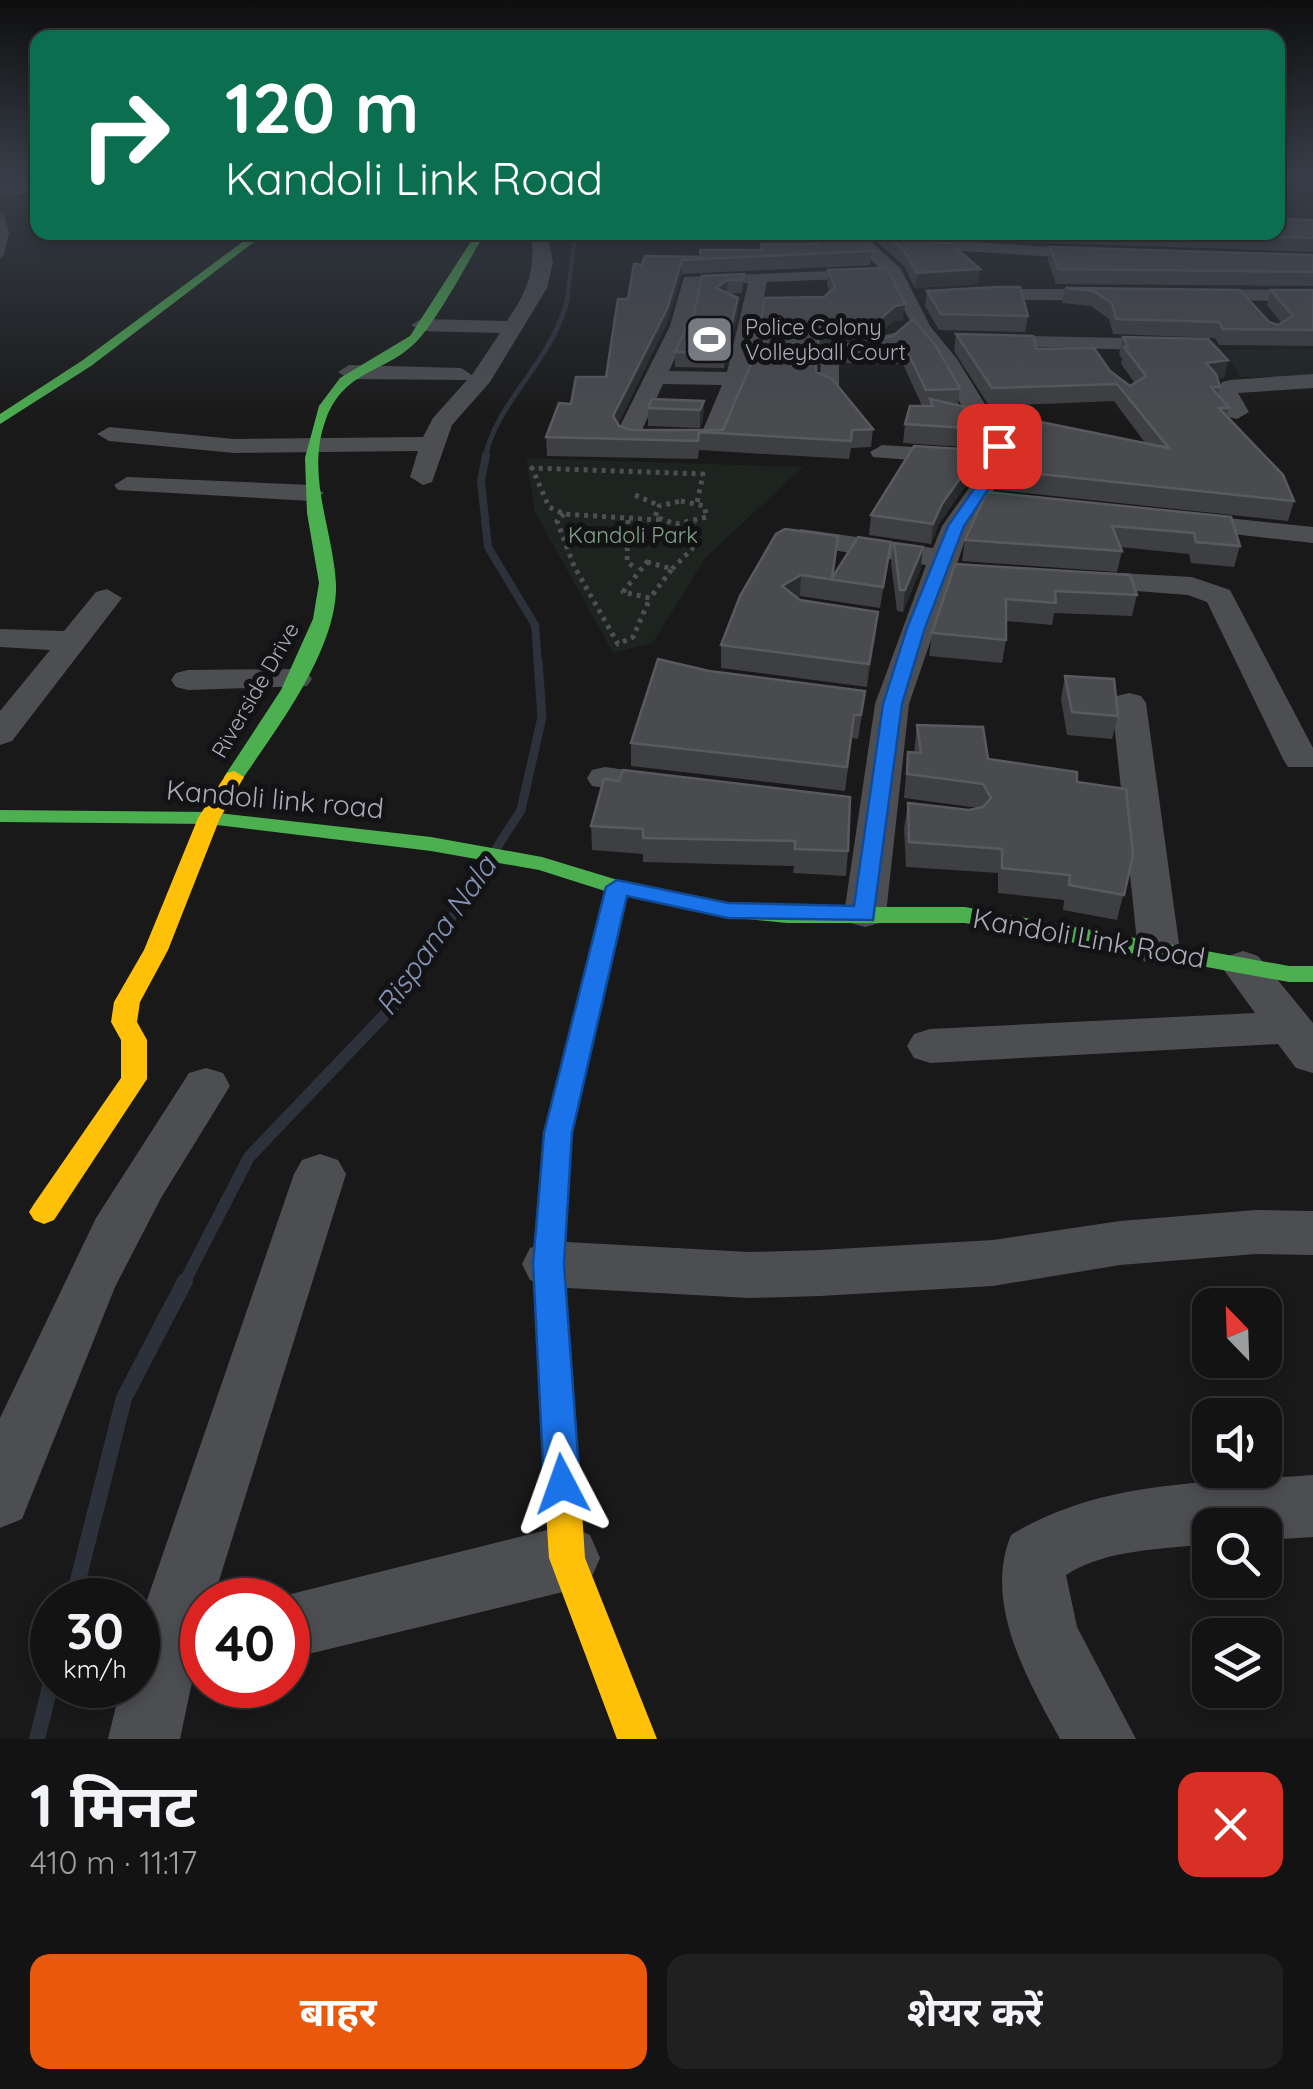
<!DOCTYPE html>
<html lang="hi">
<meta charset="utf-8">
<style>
body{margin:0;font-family:Quicksand,"Noto Sans Devanagari",sans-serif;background:#202021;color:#f1f3f6;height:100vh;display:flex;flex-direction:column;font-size:38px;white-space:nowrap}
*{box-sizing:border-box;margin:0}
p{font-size:32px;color:#9d9ea0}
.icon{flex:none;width:55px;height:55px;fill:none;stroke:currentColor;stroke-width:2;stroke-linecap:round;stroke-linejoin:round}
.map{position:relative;height:1739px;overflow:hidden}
.drawer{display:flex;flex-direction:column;background:#131313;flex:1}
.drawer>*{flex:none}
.guide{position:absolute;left:30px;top:30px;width:1255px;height:210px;border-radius:20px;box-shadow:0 5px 15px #0003,0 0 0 2px #323233;background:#0b6e4f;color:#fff;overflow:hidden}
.needle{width:65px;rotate:337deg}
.fabs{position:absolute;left:1192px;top:1288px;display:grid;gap:20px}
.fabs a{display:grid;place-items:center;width:90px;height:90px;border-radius:20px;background:#131313;box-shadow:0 5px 15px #0003,0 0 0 2px #323233;font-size:50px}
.speed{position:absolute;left:30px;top:1578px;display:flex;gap:20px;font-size:50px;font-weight:700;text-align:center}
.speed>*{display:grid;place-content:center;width:130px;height:130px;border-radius:50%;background:#131313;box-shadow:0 5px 15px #0003,0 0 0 2px #323233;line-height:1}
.speed small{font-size:25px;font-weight:400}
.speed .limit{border:15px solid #d22;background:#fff;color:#111}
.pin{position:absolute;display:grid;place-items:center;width:85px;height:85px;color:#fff;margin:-42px;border-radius:20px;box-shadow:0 5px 15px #0006}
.me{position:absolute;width:110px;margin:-55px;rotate:356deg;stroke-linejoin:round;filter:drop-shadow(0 0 8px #0008)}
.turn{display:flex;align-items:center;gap:35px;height:210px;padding:0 30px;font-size:45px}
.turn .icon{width:130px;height:130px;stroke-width:2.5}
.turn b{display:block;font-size:70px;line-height:85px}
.round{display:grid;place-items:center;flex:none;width:105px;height:105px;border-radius:20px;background:#202021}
.summary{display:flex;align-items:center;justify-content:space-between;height:170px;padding:0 30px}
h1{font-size:60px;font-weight:700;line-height:75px}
.cta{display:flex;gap:20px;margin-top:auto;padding:20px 30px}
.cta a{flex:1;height:115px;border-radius:20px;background:#ea580c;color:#fff;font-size:40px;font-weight:700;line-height:115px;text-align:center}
.cta a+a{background:#202021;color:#f1f3f6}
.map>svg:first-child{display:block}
</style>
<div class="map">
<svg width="1313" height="1739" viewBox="0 0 1313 1739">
<rect width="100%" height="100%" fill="#191919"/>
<path fill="#1d231f" d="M1313 349V377H1240L1225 350Z
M526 458 803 467 705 558 653 643 613 653 535 512Z"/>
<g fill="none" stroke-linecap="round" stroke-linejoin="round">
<path stroke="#2c313b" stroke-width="4" d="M567 300 574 244 571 232"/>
<path stroke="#2c313b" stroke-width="5" d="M485 458C496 401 553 362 568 297"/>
<path stroke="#2c313b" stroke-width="8" d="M486 455 481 481 488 547 535 625 538 664"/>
<path stroke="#2c313b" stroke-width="9" d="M442 933 521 810 542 717 538 661"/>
<path stroke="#2c313b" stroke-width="12" d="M184 1283 249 1157 399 1000 444 930"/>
<path stroke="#2c313b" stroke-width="16" d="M73 1600 124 1398 185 1281
M37 1739 52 1679"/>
<path stroke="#4f4f53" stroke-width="5" stroke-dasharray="4 5" stroke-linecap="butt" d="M635 495 658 505
M681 501 704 506 707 517 676 524 655 517 659 506Z
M564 514 557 521 574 566 618 644 633 637 650 598
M628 520 627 562 637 569
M660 520 564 514 549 507 532 468 703 474 697 503
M647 562 672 569 650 598 623 592Z
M672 569 692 549 695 523"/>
<path fill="#4d4e52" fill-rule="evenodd" d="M0 212 4 214 9 233 4 255 0 258Z"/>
<path fill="#4d4e52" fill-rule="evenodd" d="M38 184V193L0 195V185Z
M531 232H547L553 262 547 288 490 382 452 425 432 482 423 485 410 477 418 451 234 453 109 441 97 434 109 427 234 439 423 437 433 418 467 380 349 379 338 372 349 365 461 368 472 375 500 333 421 331 411 325 421 319 507 321C528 290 536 270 531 232Z
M843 232H861L901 269 930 326 957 359 1011 446 1013 460 970 526 909 704 886 914 880 923 865 927 850 923 844 914 875 704 926 565 801 545 787 537 801 529 933 548 942 526 989 460 987 446C953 389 915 337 888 277L767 282 747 379 720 445 632 444 623 442 617 432 670 326 684 277 880 269ZM748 283 727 372 669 371 690 326 699 286ZM663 384 722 385 702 432 642 430Z
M903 238 1104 250 1113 255 1104 260 897 247V239Z
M969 289H1115L1124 295 1115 301 962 299V291Z
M1193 289 1313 290V302L1186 299V291Z
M894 333 904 339 891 349 839 358V386L828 393 820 391 821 349Z
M983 335 1175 339 1185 345 1175 351 976 345 973 341Z
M1313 374V388L1238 393 1249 412 1237 419 1229 417 1214 396 1222 382 1230 380Z
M882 445 962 450 974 457 962 464 873 457 870 452Z
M127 477 311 485 324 493 311 501 118 490 114 485Z
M1181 513 1313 527V543L1171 527 1167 521Z
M1082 571 1192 577 1230 590 1313 748V767H1288L1283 759 1207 602 1188 595 1072 586 1067 580Z
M107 589 122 598 12 741 0 745V711L50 650 0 647V629L64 631 96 592Z
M295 669 307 672 312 679 307 686 188 690 176 687 171 680 176 673 188 670Z
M1129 693 1141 696 1146 703 1180 951 1174 961 1159 965 1144 961 1138 951 1112 703 1117 696Z
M605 767 684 778 689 786 684 794 671 797 592 786 587 778 592 770Z
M1243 951 1258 956 1313 1023V1073L1296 1068 1278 1044 930 1063 914 1058 907 1046 914 1034 930 1029 1255 1013 1221 966 1228 956Z
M206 1068 223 1073 230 1086 161 1198 115 1287 22 1519 0 1528V1418L96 1218 189 1073Z
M320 1154 338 1160 346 1174 213 1600H202V1635L180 1739H108L121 1685H138V1626L294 1174 302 1160Z
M1256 1210 1313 1211V1255L1256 1254 1120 1265 993 1286 820 1296 749 1298 549 1287 530 1280 522 1264 530 1248 549 1241 749 1252 820 1250 993 1240 1120 1221Z
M1313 1475V1537L1265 1540V1525H1210V1544C1164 1549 1105 1549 1066 1575L1077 1627 1136 1739H1060C1027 1679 983 1603 1011 1535 1101 1479 1211 1483 1313 1475Z
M567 1525 590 1535 600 1558 590 1581 567 1591 288 1659V1600H267Z"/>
<path fill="#4caf50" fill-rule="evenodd" d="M256 232H267L91 366 0 424V414L83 360Z
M477 232H486C468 261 438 320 416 342 384 374 345 369 326 419 305 475 333 528 336 584 338 649 276 730 241 781H227L224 777 281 690 313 619 319 583 307 513 305 458 319 406 340 378 410 336Z
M0 810 209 812 431 837 542 857 621 881 728 903 787 907H965L1289 966H1313V982H1289L965 923H787L728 917 626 896 572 1133 564 1264 580 1480 574 1492 562 1497 550 1492 544 1480 534 1264 544 1133 605 891 539 870 431 851 209 824 0 822Z"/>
<path fill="#ffc107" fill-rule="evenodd" d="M234 771 244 777 220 818 168 950 140 1002 137 1022 147 1040V1079L54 1220 44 1224 34 1220 29 1212 34 1204 121 1078V1040L111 1022 114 1002 144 950 198 818 227 773Z
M562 1463 574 1468 580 1480 585 1558 657 1739H617L549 1558 544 1480 550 1468Z"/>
</g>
<path fill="#3e3f42" d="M1313 220V252L934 239 909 232H1278Z
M807 232H853L872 251 870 265 682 274 666 325 618 424 631 430H723L830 292 827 285 828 270 903 320 894 321 876 336 820 345 816 363V372L873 429 871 447 851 448 849 459 699 450 698 459 547 456 546 437 571 404 606 377 628 299 642 265 760 250 761 244H812Z
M875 232H901L978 284 915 288 904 266 874 239Z
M1050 247 1313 255V286L1056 284 1048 261Z
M744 274 742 293 728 294 738 298V312L724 368 675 367V352L694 313 702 276Z
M1065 288 1240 290 1269 322 1278 325 1282 323 1267 305 1271 290H1313V346L1219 345 1215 338 1113 334 1109 319 1091 306 1062 303Z
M927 291 1028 316 1025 332 939 330 925 306Z
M956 334 1037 349 1110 371 1130 386 1135 383 1121 364 1122 359 1119 354 1123 337 1228 360 1224 378H1218L1220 387 1218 395 1229 408 1227 416 1294 501 1288 521 998 490 1001 470 1014 451 1008 434 1011 416 1146 444 1114 401 989 406 954 351Z
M893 336 960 389 958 405 983 429 980 448 903 443 905 424 922 406 903 364 842 363 844 346Z
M704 401 703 419 700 428 648 426V408Z
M914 446 980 450 977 469 939 524 931 544 869 535 871 515Z
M987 492 1231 517 1240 546 1234 567 1191 563 1189 554 1120 547 1122 551 1117 572 962 561 965 540Z
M776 534 834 576 891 542 880 608 800 596 797 598 800 600 878 612 867 687 721 668V645Z
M894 543 921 568 903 612 897 611 891 563Z
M955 564 1137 595 1132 616 1054 613 1052 625 1006 621V640L1002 663 929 656 932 633Z
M709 671 862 714 858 739 852 738 845 791 631 766V743Z
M1065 676 1118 716 1112 739 1067 735 1061 699Z
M917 725 988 759 1077 782 1133 855 1117 920 1063 910 1064 900 998 893V873L906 867 904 828 908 803 969 810 979 808 904 798 908 752 914 753Z
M604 779 848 851 846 876 793 873 794 866 643 862V854L592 850 591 826Z"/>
<path fill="#2a2b2c" d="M682 260V274L666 325 614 434 613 416Z
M980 269 978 284 915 288 917 273Z
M727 280V294L716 288Z
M738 298V312L724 368V353Z
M905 304 903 320 894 321 876 336 820 345 816 363 817 347 822 329 895 306Z
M1228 360 1224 378 1202 381 1206 363Z
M704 401 703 419 700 428V410Z
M980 450 977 469 939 524 931 544 933 524 942 504Z
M923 547 921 568 903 612 905 590Z
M801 575 800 596 780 608 782 586Z
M878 612 876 634 867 687 869 664Z"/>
<path fill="#4a4b4f" stroke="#595a5f" stroke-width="2.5" d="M1278 219 1313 220V238L1138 232H1278Z
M813 232H853L872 251 682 260 667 309 613 416 619 426 631 430H723L751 364 765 298 824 297 835 287 828 270 887 268 905 304 895 306 878 321 822 329 817 347H806L816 359V372L832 379 873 429 852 430 851 441 699 432 698 441 546 437 559 403 571 404 576 377H606L618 299H628L634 264 642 265 645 256 701 257 700 250H762L761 244H818Z
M884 232H901L934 242 950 243 980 269 917 273 905 252Z
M1050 247 1313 255V272L1058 269Z
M744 274 742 280H727L716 288 738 298 724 353 675 352 694 313 702 276Z
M997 287H1020L1028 316 941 314 927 291Z
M1065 288 1240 290 1269 322 1278 325 1293 316 1271 290H1313V330L1223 329 1219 322 1116 319 1112 303 1093 291Z
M913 319 936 346 960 389 926 390 905 347 844 346 893 336Z
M956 334 1033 336 1037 349 1094 348 1110 371 1130 386 1146 376 1124 347H1128L1123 337 1208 339 1228 360 1206 363 1216 374 1220 387H1211L1229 408H1219L1283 475 1294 501 1001 470 1020 441 1011 416 1169 448 1117 384 992 388Z
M652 399 704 401 700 410 648 408Z
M930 399 971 408 983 429 905 424 910 406H933Z
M914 446 980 450 942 504 933 524 871 515Z
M987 492 1231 517 1240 546 1196 542 1194 533 1112 526 1122 551 965 540Z
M785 529 838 536 832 578 858 537 891 542 883 587 801 575 782 586 800 600 878 612 869 664 721 645 740 596 776 534Z
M894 543 923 547 905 590H900Z
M955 564 1130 575 1137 595 1055 591 1056 603 1006 599V640L932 633Z
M658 659 709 671 865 691 861 715H854L847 767 631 743Z
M1065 676 1114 679 1118 716 1072 712Z
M917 725 983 727 988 759 1077 772V782L1126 789 1133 855 1124 895 1069 885 1070 875 1002 868V849L909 842 908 803 969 810 983 807 991 798 983 784 907 774 908 752 921 753Z
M623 770 850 797 848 851 795 849V841L643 838V829L591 826 604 779 619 781Z"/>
<linearGradient id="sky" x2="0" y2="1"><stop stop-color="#0e0e0e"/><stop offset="0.42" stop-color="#383e49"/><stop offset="1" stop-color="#383e49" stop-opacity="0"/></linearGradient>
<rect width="1313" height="421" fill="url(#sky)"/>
<path fill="#1a73e8" stroke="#114b97" stroke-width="2.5" d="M994 443H1004L1008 460 964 526 925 628 902 704 873 920 728 918 627 896 572 1133 564 1264 580 1484 575 1497 562 1502 550 1497 544 1484 533 1264 544 1133 606 887 617 880 728 903 854 906 883 704 907 628 948 526 994 460Z"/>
<defs>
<symbol id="stadium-square" viewBox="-11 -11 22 22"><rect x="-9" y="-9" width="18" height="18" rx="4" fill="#777981" stroke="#131315"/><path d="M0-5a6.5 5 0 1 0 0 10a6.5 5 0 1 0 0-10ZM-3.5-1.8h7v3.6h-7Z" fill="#fff"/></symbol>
</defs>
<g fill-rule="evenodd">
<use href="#stadium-square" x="682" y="312" width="55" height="55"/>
</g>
<g text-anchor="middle" stroke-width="10" stroke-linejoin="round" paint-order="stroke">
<g font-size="22" fill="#aaacb9" stroke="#131315" text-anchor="start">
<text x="745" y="335">Police Colony<tspan x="745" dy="25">Volleyball Court</tspan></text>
</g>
<g font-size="22" fill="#81a48a" stroke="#131315">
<text x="633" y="543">Kandoli Park</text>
</g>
<g font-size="22" fill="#aaacb9" stroke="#131315">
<text transform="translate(255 690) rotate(-60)" y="8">Riverside Drive</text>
</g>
<g font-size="28" fill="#aaacb9" stroke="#131315">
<text transform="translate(275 799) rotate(5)" y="10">Kandoli link road</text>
<text transform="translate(1089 938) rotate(10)" y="10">Kandoli Link Road</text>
</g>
<g font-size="30" font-style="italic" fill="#8293b4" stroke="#131315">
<text transform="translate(436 936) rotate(-55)" y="10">Rispana Nala</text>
</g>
</g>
</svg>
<div class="fabs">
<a><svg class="needle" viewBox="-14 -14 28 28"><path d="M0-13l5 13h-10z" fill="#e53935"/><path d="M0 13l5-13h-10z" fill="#9d9ea0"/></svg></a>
<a><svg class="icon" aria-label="sound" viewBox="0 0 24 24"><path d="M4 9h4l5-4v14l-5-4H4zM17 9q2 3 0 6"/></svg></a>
<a><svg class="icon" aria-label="search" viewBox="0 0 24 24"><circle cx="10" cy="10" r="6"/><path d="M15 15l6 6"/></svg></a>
<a><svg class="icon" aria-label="layers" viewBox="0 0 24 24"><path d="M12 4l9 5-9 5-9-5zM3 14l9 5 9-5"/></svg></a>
</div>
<div class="speed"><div>30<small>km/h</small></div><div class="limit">40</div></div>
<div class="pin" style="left:999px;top:446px;background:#d93025"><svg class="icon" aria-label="arrive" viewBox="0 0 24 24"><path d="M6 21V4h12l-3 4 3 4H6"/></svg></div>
<svg class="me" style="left:562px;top:1484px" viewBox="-20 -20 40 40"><path d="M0-17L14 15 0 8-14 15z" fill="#1a73e8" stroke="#fff" stroke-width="4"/></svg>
<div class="guide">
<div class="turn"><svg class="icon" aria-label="right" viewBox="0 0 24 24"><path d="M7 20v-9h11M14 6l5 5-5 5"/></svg><div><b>120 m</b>Kandoli Link Road</div></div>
</div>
</div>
<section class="drawer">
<div class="summary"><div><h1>1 मिनट</h1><p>410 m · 11:17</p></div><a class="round" style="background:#d93025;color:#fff"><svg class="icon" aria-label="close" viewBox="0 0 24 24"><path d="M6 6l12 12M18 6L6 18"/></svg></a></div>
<div class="cta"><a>बाहर</a><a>शेयर करें</a></div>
</section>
